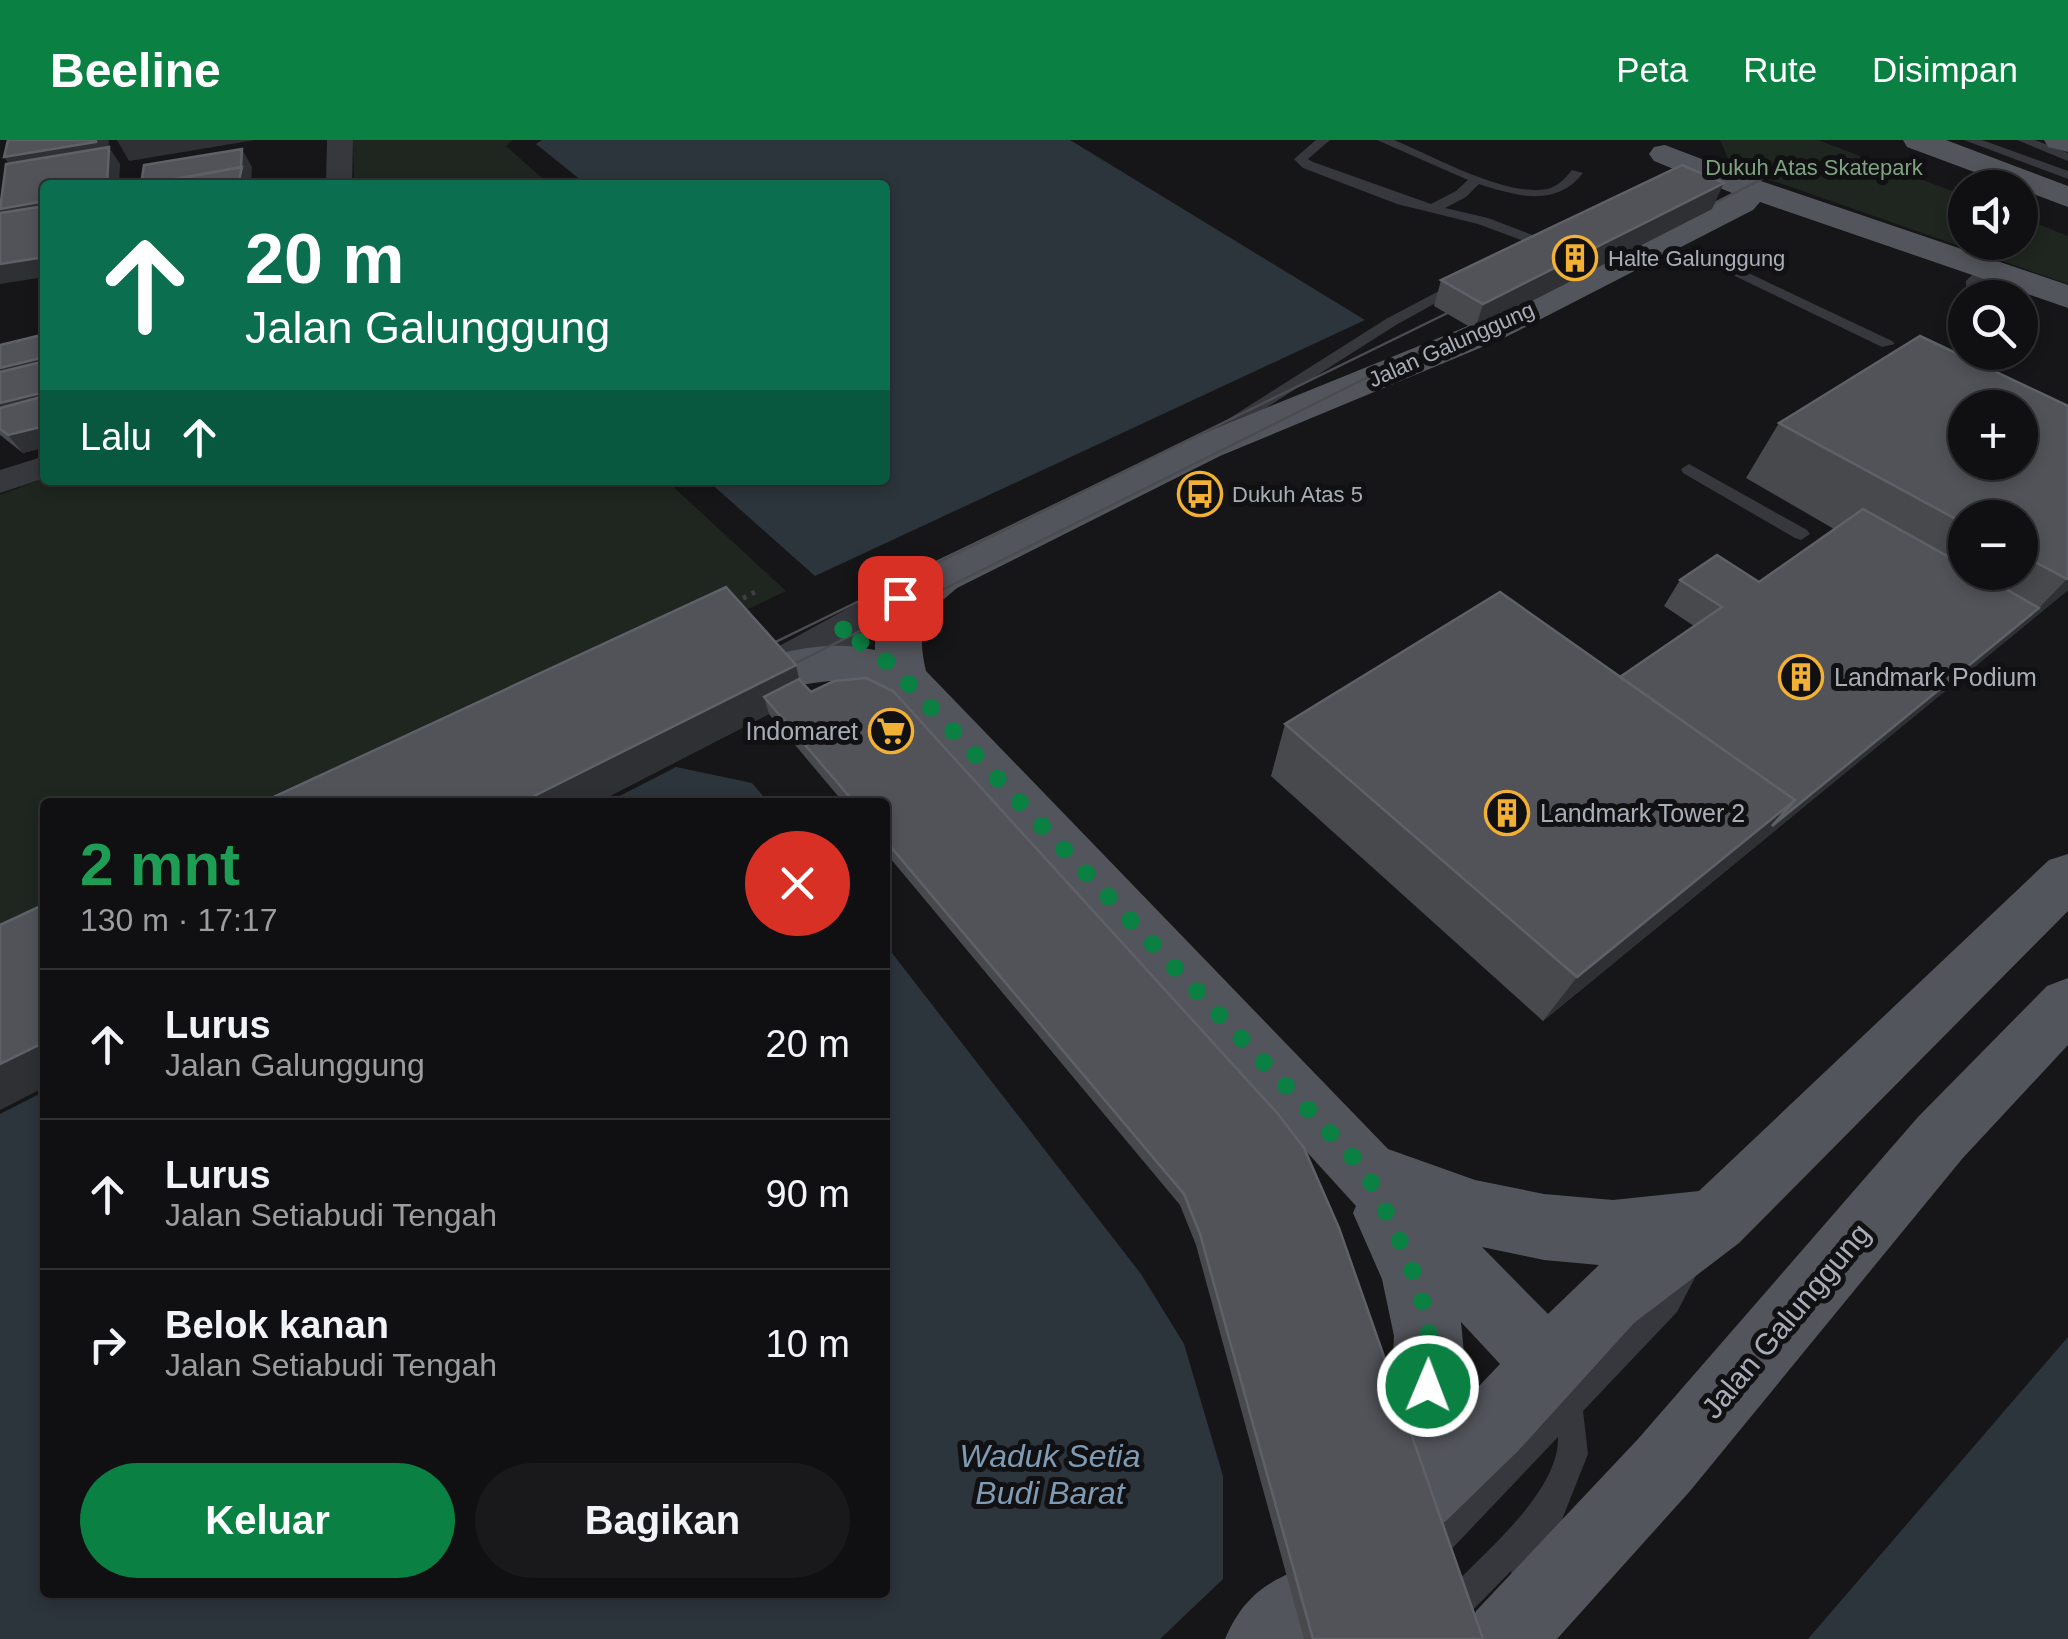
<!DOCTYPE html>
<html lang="id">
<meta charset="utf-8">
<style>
body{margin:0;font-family:Helvetica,sans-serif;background:#19191b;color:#f1f3f6;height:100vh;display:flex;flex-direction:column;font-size:38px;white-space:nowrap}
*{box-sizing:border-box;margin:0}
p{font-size:32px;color:#9c9d9f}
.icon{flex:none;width:55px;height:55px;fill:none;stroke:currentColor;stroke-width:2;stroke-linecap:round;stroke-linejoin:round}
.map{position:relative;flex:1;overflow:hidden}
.details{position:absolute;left:40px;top:658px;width:850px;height:800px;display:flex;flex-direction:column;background:#101012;border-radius:10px;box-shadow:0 5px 15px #0003,0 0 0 2px #303032}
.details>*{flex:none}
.banner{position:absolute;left:40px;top:40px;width:850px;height:305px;border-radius:10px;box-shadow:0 5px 15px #0003,0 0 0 2px #303032;background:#0b6e4f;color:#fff;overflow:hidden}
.fabs{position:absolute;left:1948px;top:30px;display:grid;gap:20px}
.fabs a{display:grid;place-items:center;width:90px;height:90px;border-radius:50%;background:#101012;box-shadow:0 5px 15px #0003,0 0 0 2px #303032;font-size:50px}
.pin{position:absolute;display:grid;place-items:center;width:85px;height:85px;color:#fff;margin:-42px;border-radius:20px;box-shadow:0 5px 15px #0006}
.me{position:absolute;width:110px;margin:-55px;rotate:1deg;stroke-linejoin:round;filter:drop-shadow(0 0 8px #0008)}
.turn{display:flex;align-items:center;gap:35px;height:210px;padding:0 40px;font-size:45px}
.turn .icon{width:130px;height:130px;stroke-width:2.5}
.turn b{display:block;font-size:70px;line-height:85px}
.then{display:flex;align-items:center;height:95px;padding:0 40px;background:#0003;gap:20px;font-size:38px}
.round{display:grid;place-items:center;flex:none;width:105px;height:105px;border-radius:52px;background:#19191b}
.headline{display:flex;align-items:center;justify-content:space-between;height:170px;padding:0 40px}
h1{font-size:60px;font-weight:600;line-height:75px;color:#1e9e55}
.button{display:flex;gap:20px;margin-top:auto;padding:20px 40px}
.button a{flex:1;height:115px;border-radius:60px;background:#0b8043;color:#fff;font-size:40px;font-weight:600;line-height:115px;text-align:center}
.button a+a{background:#19191b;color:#f1f3f6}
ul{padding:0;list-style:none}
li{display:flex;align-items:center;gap:30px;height:150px;padding:0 40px;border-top:2px solid #303032}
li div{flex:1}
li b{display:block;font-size:38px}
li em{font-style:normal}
header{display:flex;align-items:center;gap:60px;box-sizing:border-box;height:140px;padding:0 50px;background:#0b8043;color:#fff}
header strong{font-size:48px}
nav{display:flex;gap:55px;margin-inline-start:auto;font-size:35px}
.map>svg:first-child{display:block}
</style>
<header>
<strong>Beeline</strong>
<nav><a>Peta</a><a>Rute</a><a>Disimpan</a></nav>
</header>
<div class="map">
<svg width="2068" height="1499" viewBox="0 0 2068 1499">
<rect width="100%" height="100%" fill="#161618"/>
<path fill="#1e261f" d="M353 0H513L506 6 550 45H354Z
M1720 0H1818L1965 56V102H2020V77L2068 96V144L1731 26Z
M45 338 666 340 786 451 343 662H45V805L0 826V355Z"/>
<path fill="#2c353c" d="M542 0H1070L1365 180 815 436 707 340H885V45H587L536 4Z
M676 627 752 643 768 662H608Z
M885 804 1141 1134 1184 1204 1223 1336V1439L1160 1499H0V974L45 951V1452H885Z
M2068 1197V1499H1808Z"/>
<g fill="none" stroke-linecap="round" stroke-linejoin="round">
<path stroke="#3d3f44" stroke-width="5" stroke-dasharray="4 6" stroke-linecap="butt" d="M734 463 755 452"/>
<path fill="#37383d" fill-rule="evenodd" d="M1316 0H1330L1308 19 1313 22 1431 64 1456 51 1468 40 1377 0H1394C1433 16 1505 57 1547 49 1557 47 1566 38 1572 30L1583 33C1556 68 1516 56 1479 44L1466 57 1445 68 1488 78 1548 101 1550 104 1543 108 1478 84 1397 64 1303 28 1294 19Z
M1964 0H1982L2068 31V39Z
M2017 0H2035L2068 13V21Z
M1982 125 1994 128 1976 147H1966V141Z
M1740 129 1892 201 1895 204 1882 207 1735 136 1733 133Z
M1458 141 1470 144 1396 185 1214 301 1208 302 1200 297 1386 179Z
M1689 324 1807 390 1810 394 1801 400 1795 398 1683 333 1681 329Z
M1685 1116 1695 1120 1699 1130 1677 1172 1583 1271 1588 1314 1536 1445 1525 1450 1514 1445 1511 1431 1467 1476 1456 1481 1445 1476 1440 1465 1445 1454C1481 1415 1560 1352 1558 1297L1446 1415 1435 1420 1424 1415 1419 1404 1424 1393 1550 1262 1547 1254 1552 1244 1562 1239 1570 1243 1657 1152 1675 1120Z"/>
<path fill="#37383d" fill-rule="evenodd" d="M327 0H353L352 45H326Z
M45 316V338L0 353V330Z"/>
<path fill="#37383d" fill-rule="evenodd" d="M941 422 957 426 963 437 957 448 795 540 778 545 761 540 754 528 761 516 925 426Z"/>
<path fill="#53555c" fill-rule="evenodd" d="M1903 0H1946L2068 46V67L1907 7Z
M2044 0H2068V12L2048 7Z
M1665 5 1746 36 2068 145V168L1760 62 1753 70 1504 198 1220 316 957 448C924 475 916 489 926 531L1388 1009 1475 1040 1544 1054 1613 1060 1699 1051 2049 720 2068 714V771L1739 1103 1634 1183 1518 1311 1445 1382 1419 1393 1393 1382 1371 1325 1391 1254 1394 1196 1382 1139 1353 1073 1356 1066 886 550C833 527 804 555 763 542L756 530 763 518C801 507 836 501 875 510 874 472 897 448 925 426L1192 298 1478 182 1732 53 1654 21 1649 14 1654 7ZM1482 1107 1544 1120 1599 1125 1548 1174ZM1461 1182 1500 1224 1460 1266 1465 1224Z
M2068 838V905L1962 1019 1690 1351 1557 1499H1464L1476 1471 1638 1299 1918 977 2047 846Z
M1295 1431 1323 1442 1334 1470 1321 1499H1225C1240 1464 1260 1445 1295 1431Z"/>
<path stroke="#4a4c52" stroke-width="2.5" d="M1694 52 1739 30
M1693 74 1762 39
M751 514 1470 162
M772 535 1492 175"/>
</g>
<path fill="#47494d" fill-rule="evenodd" d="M1712 69 1475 190 1434 166 1441 140Z
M45 194V307L23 313 0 295V205Z
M2068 266V450L1543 881 1271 636 1285 584 1620 537 1694 486 1664 466 1680 440 1759 442 1834 389 1746 338 1779 283ZM1965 378H2020V432H1965Z
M866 538 1483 1499H1304L1196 1105 1180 1065 885 712V662H843L769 574 598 662H263L799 539 811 552Z"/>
<path fill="#2f3033" d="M96 0H109L107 19 16 34 4 17Z
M117 0H255L129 21Z
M109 7 120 24 119 45H107Z
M242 9 252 27 251 45H179Z
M1724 43 1712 69 1475 190 1483 164Z
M45 61V81L11 87 0 71V69Z
M45 117V137L0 144V124Z
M45 217V239L0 250V228Z
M45 252V274L0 286V263Z
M45 286V307L23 313 8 295Z
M2068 438V450L1543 881 1577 837 1795 660 2039 468Z
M796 525 803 557H764L769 574 598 662H522Z
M45 902V947L0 970V924Z"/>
<path fill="#525359" stroke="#5f6168" stroke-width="2.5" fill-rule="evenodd" d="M8 0H96V2L4 17Z
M109 7 107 45H45V61L0 69 6 24Z
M242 9 241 27 141 45 144 25Z
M1682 25 1724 43 1483 164 1441 140Z
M242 27 238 45H145Z
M45 66V117L0 124V73Z
M45 194V217L0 228V205Z
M1920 196 2068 266V438L2067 439 2020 414V378H1965V384L1779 283ZM1965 268H2020V322H1965Z
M45 221V252L0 263V232Z
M45 256V286L8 295 0 289V268Z
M1863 369 1965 426V432H1976L2039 468 1772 686 1795 660 1620 537 1722 467 1680 440 1717 415 1759 442Z
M726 447 796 525 522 662H263Z
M1500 452 1795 660 1577 837 1285 584Z
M866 538 893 551 1278 974 1304 1008 1339 1088 1483 1499H1313L1200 1094 1184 1054 885 700V662H854L764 557 799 539 811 552 834 541Z
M45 764V902L0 924V785Z"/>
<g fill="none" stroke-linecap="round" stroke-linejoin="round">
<path stroke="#0b8043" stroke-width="18" stroke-dasharray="0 32.4" d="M900 458 837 493 866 504 892 526 1365 1030C1399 1099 1440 1167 1428 1246"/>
</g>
<defs>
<symbol id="building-ring" viewBox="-11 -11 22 22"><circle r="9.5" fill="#111113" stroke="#f2b134" stroke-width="1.5"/><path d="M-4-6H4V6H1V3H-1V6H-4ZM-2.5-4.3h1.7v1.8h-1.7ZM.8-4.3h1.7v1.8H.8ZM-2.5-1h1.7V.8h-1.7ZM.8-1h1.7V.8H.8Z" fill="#f2b134"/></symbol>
<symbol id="bus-ring" viewBox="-11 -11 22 22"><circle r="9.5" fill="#111113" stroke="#f2b134" stroke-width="1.5"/><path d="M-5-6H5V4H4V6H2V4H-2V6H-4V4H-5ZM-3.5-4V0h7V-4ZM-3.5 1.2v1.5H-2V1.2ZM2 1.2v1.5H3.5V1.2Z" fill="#f2b134"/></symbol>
<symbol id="supermarket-ring" viewBox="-11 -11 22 22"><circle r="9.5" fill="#111113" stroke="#f2b134" stroke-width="1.5"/><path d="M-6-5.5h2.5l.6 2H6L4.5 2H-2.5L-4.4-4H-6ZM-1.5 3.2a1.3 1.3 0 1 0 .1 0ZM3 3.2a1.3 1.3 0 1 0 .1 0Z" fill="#f2b134"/></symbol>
</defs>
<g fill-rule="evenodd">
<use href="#building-ring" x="1550" y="93" width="50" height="50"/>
<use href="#bus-ring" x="1175" y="329" width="50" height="50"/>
<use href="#building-ring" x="1776" y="512" width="50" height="50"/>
<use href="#supermarket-ring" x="866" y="566" width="50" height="50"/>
<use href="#building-ring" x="1482" y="648" width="50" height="50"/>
</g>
<g text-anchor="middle" stroke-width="10" stroke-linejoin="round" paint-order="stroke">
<g font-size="22" fill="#7fa381" stroke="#111113">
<text x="1814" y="35">Dukuh Atas Skatepark</text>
</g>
<g font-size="22" fill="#a8adb8" stroke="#111113" text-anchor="start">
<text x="1608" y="126">Halte Galunggung</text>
<text x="1232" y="362">Dukuh Atas 5</text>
</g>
<g font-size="22" fill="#a8adb8" stroke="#111113">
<text transform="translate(1451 204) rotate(-24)" y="8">Jalan Galunggung</text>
</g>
<g font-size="25" fill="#a8adb8" stroke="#111113" text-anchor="start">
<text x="1834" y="546">Landmark Podium</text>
<text x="858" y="600" text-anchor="end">Indomaret</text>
<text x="1540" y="682">Landmark Tower 2</text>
</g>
<g font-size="30" fill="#a8adb8" stroke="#111113">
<text transform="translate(1786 1181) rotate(-50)" y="10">Jalan Galunggung</text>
</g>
<g font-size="32" font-style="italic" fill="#7f9bb3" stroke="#111113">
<text x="1050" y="1327">Waduk Setia<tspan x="1050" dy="37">Budi Barat</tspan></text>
</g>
</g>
</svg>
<div class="fabs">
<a><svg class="icon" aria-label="sound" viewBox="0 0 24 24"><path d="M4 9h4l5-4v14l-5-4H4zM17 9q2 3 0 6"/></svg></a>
<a><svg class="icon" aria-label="search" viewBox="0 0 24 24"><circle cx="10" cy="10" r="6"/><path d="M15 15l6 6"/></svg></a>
<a>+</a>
<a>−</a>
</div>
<div class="pin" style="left:900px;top:458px;background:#d93025"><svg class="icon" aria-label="arrive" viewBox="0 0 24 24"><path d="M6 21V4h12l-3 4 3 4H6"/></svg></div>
<svg class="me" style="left:1428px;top:1246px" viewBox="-20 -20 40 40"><circle r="17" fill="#0b8043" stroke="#fff" stroke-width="3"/><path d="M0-11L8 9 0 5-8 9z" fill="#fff"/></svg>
<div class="banner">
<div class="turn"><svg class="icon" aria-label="ahead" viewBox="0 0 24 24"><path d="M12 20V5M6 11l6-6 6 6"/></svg><div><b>20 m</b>Jalan Galunggung</div></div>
<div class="then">Lalu<svg class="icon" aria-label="ahead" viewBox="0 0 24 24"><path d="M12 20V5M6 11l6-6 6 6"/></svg></div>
</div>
<section class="details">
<div class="headline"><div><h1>2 mnt</h1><p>130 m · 17:17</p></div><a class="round" style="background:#d93025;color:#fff"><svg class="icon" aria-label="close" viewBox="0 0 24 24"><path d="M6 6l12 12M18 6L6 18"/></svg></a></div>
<ul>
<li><svg class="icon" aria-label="ahead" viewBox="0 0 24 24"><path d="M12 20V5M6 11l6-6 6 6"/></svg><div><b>Lurus</b><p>Jalan Galunggung</p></div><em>20 m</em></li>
<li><svg class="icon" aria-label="ahead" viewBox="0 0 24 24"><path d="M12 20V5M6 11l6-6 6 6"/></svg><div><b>Lurus</b><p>Jalan Setiabudi Tengah</p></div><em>90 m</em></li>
<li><svg class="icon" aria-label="right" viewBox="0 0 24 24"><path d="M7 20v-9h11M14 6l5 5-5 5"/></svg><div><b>Belok kanan</b><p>Jalan Setiabudi Tengah</p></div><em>10 m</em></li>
</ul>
<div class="button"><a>Keluar</a><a>Bagikan</a></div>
</section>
</div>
